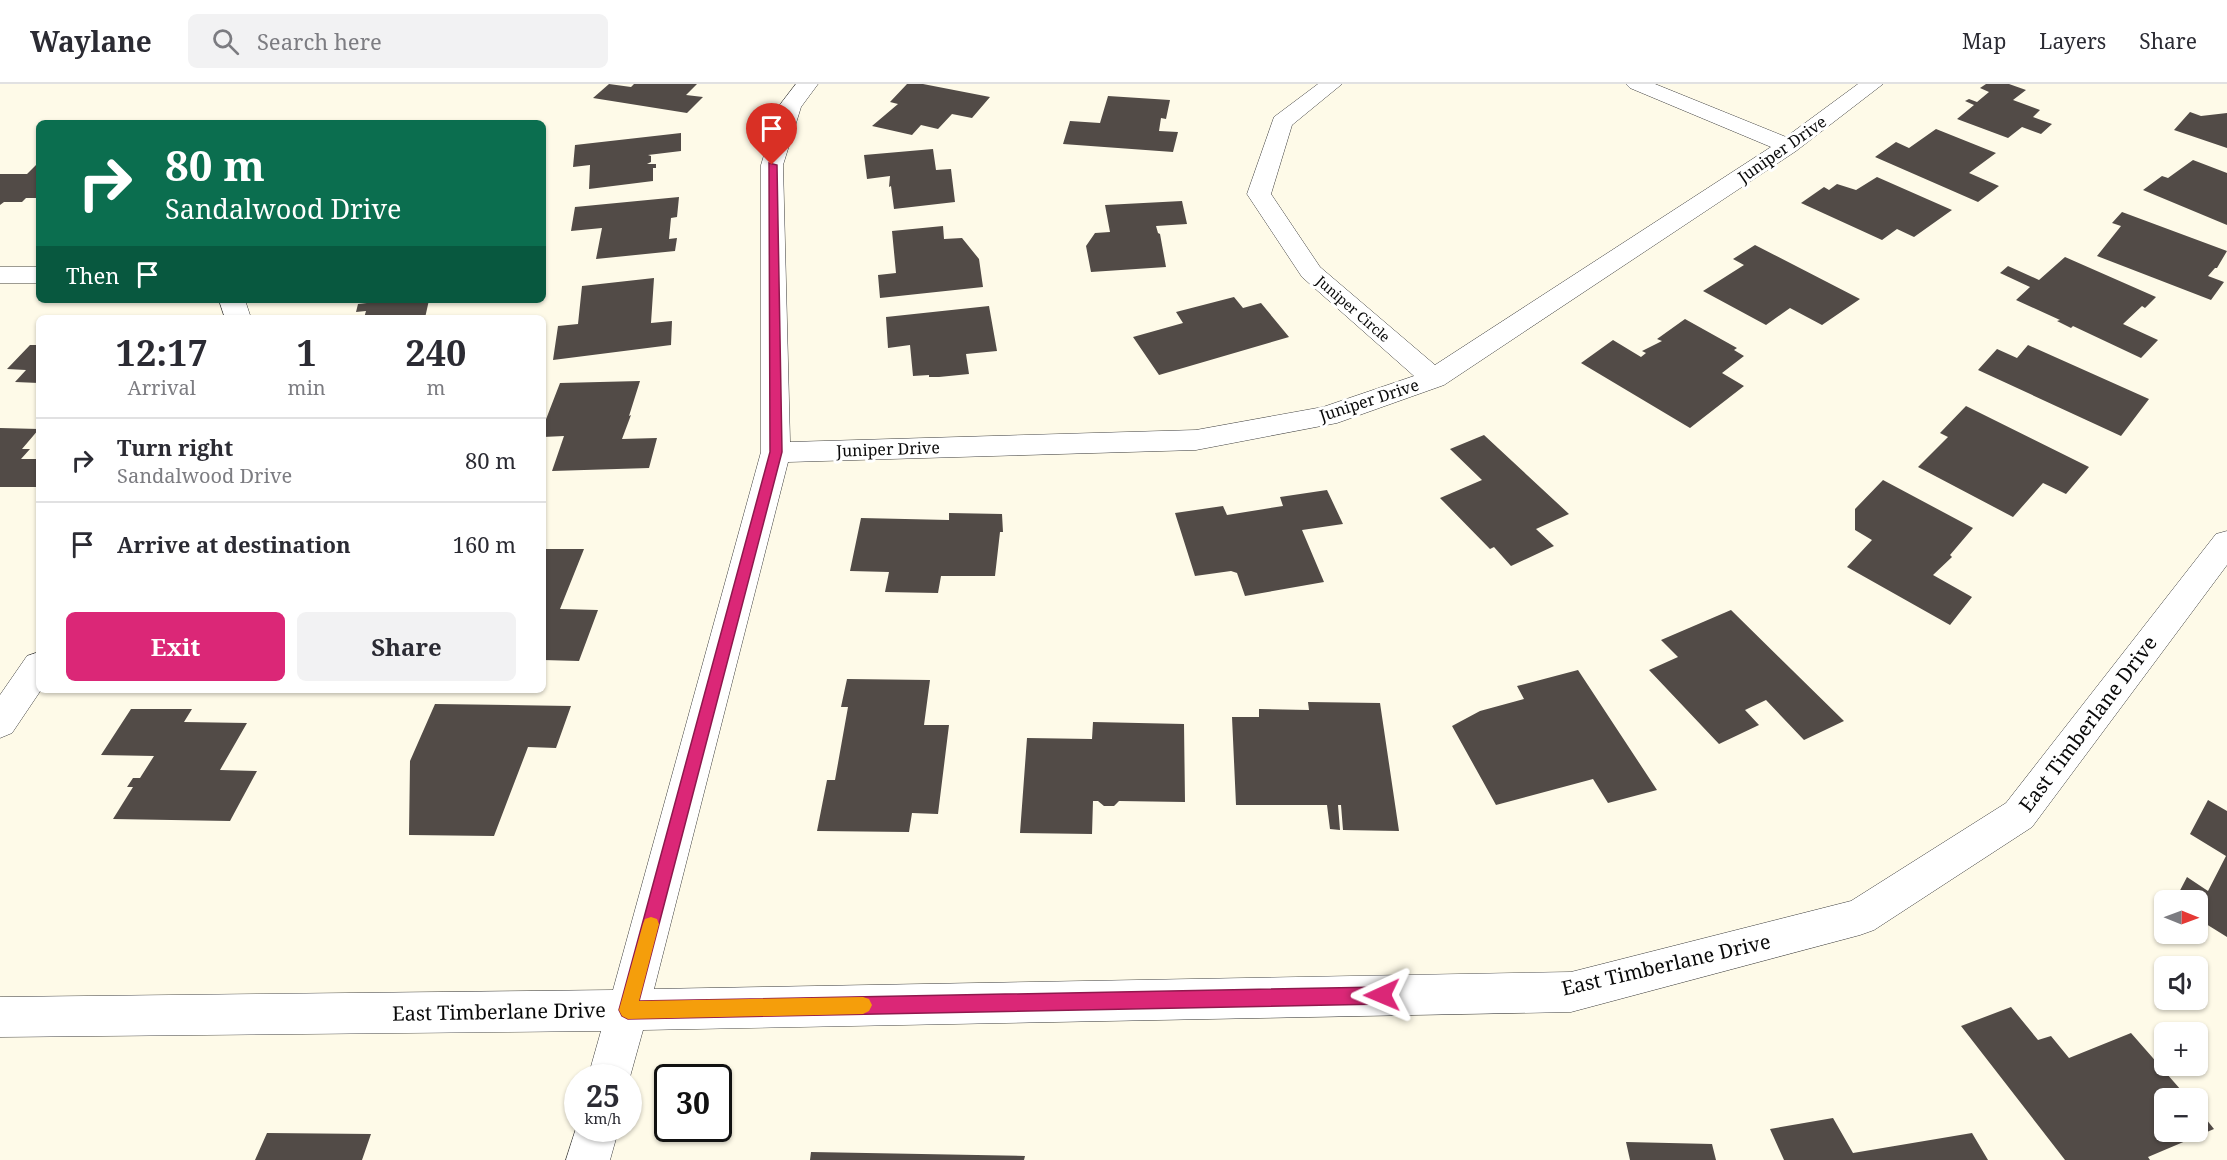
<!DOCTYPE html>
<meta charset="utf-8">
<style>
body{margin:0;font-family:"Noto Serif",serif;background:#f2f2f3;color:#2b2b33;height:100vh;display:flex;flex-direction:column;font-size:22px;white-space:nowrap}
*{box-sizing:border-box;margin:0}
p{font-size:20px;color:#7c7c81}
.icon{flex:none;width:33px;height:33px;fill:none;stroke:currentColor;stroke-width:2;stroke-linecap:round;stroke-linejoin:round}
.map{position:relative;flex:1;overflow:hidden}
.side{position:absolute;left:36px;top:231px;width:510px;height:378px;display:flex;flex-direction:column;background:#fff;border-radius:9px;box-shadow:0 2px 4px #0004}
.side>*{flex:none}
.top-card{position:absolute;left:36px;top:36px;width:510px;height:183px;border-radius:9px;box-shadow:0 2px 4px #0004;background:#0b6e4f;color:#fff;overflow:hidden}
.needle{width:39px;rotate:91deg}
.buttons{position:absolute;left:2154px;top:806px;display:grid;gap:12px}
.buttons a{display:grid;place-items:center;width:54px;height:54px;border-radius:9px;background:#fff;box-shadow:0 2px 4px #0004;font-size:30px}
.speed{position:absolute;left:564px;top:980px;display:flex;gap:12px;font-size:30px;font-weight:700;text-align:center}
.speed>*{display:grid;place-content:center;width:78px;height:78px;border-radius:50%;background:#fff;box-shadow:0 2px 4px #0004;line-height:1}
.speed small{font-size:15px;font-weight:400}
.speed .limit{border:3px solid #111;border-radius:9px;background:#fff;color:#111}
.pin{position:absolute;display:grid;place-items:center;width:51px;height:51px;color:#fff;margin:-62px -26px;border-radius:50% 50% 50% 0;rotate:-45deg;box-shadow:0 0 6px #0007}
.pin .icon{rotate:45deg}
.me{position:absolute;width:66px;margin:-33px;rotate:269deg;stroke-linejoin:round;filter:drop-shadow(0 0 4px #0008)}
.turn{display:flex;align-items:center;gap:21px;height:126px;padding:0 30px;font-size:27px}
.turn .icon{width:78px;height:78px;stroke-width:2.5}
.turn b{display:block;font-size:42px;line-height:51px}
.then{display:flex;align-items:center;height:57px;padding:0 30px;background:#0003;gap:12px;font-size:22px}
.eta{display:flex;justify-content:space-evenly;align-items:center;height:102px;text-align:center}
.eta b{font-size:36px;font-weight:700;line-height:42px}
.primary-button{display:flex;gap:12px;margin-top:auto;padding:12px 30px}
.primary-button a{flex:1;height:69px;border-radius:9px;background:#db2777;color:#fff;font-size:24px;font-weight:700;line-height:69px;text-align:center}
.primary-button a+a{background:#f2f2f3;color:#2b2b33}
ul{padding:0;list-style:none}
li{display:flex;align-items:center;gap:18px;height:84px;padding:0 30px;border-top:2px solid #e1e1e2}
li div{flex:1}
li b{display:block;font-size:22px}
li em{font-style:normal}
header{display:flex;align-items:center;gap:36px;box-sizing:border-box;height:84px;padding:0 30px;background:#fff;border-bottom:2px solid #e1e1e2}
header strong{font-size:28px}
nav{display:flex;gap:33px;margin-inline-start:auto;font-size:21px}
.search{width:420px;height:54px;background:#f2f2f3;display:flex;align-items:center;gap:15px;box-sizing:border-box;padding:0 21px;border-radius:9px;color:#7c7c81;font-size:22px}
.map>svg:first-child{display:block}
</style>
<header>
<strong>Waylane</strong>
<div class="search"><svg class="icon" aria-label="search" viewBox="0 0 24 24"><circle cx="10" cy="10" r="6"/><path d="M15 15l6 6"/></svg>Search here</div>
<nav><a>Map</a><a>Layers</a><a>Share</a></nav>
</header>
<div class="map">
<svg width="2227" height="1076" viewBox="0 0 2227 1076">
<rect width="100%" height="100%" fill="#fefae8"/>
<path fill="#524b47" d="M609 0 631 3 634 0H697L686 11 703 13 687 29 593 14Z
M907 0H923L990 13 972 34 952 30 938 45 921 41 912 51 872 42 898 20 890 18Z
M1986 0H2009L2026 6 2013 16 2040 26 2033 33 2052 40 2041 50 2022 43 2008 54 1957 35 1974 21 1965 17 1969 15 1977 18 1989 8 1980 4Z
M1108 12 1170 16 1166 35 1161 34 1159 47 1178 48 1173 68 1063 60 1070 37 1100 39Z
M2190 28 2201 32 2227 29V64L2174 46Z
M1936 45 1996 69 1969 89 1999 102 1978 118 1875 73 1896 58 1909 64Z
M681 49V67L648 71 651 72V78L647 80H656V84H653V97L589 105 590 81 573 83 575 61Z
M933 65 936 86 951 85 955 118 894 125 891 102 889 103 890 92 867 95 864 71Z
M2193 76 2227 89V141L2143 106 2162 92 2168 94Z
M36 81H39V114H26L22 118H4L0 121V90H27Z
M1877 93 1952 126 1914 153 1897 145 1882 156 1801 119 1824 103 1829 106 1837 100 1856 106Z
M679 113 677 133 671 134 669 155 677 154 675 167 596 175 602 144 571 147 575 123Z
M1182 117 1187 140 1156 142 1158 149 1160 150 1166 183 1091 188 1086 162 1095 149 1110 148 1105 121Z
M2122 128 2227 167 2217 184H2215L2208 192 2224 198 2211 216 2097 172 2121 142 2112 139Z
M943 142 944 155 962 154 979 175 983 203 880 214 878 191 896 189 892 147Z
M1755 161 1860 215 1822 241 1790 224 1766 241 1703 207 1744 181 1733 175Z
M2065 173 2156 213 2145 224 2142 222 2123 240 2158 256 2141 274 2073 242 2071 244 2057 237 2060 236 2016 216 2030 203 2000 189 2008 182 2039 196Z
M654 194 651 239 672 237 671 261 553 276 558 242 578 240 582 202Z
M1234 213 1243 224 1261 219 1289 253 1159 291 1133 253 1183 239 1176 228Z
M393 216H429L425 234H364L366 227 356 228 358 220Z
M989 222 997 267 966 270 969 290 939 293H929V291L913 292 910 261 888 264 886 233Z
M1685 235 1737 264 1734 266 1744 272 1722 289 1744 302 1690 344 1581 279 1613 256 1641 273 1646 269 1642 267 1662 257 1657 255Z
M30 261H39V299L15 298 26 286 7 285Z
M2028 261 2149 315 2121 352 1978 286 1997 265 2017 274Z
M640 297 629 332 631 331 622 355 657 354 649 384 552 387 564 352 543 353V343L560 299Z
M1966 322 2089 383 2066 410 2043 399 2013 433 1918 383 1948 353 1940 349Z
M0 344 39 345 22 365H30L21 375H39V403H0Z
M1484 351 1569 430 1536 445 1554 462 1511 482 1494 463 1490 465 1440 414 1482 396 1450 365Z
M1883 396 1973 444 1950 471 1952 473 1933 491 1972 513 1950 541 1847 483 1872 456 1855 446V425Z
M1327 406 1343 440 1302 446 1324 498 1245 512 1237 489 1231 487 1195 492 1175 429 1223 422 1227 431 1283 422 1280 413Z
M949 429 1002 430 1003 448H1000L995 492H941L938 509 885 508 889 488 850 487 861 434 949 436Z
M543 465H584L560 525 598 526 579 577 543 576Z
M1731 526 1844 637 1804 656 1766 616 1745 626 1759 641 1719 660 1649 586 1678 573 1661 556Z
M1578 586 1657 706 1608 719 1593 695 1496 721 1452 642 1480 627 1524 615 1517 602Z
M847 595 930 596 924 641H949L938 730 912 729 909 748 817 747 827 696H835L848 623H841Z
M1308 618 1380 619 1399 747 1343 746 1341 721H1338L1340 746 1330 745 1327 721H1236L1232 633H1259V625L1309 626Z
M435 620 571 622 556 664 528 663 494 752 409 751 410 677Z
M131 625H192L184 638 247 639 220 686 257 687 230 737 113 735 133 703H127L133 694H140L154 672 101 671Z
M1093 638 1184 640 1185 718 1119 717 1114 722H1104L1098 717H1093L1092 750 1020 749 1027 654 1092 655Z
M2208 716 2227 727V853L2198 835V816H2175L2187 793 2208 807 2226 772 2190 750Z
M2011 923 2038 956 2051 952 2069 974 2131 949 2188 1014H2164V1047H2198V1025L2214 1045 2148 1073 2150 1076H2065L1961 942Z
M1833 1034 1853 1069 1972 1049 1988 1076H1784L1770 1045Z
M267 1049 371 1050 362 1076H255Z
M1626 1058 1712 1060 1716 1076H1630Z
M811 1068 1025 1072 1024 1076H810Z"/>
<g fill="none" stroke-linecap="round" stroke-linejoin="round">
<defs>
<path id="minor" d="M796 0H818L801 23 783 81 790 358 1196 346 1323 323 1414 292 1302 193 1247 110 1274 33 1318 0H1342L1292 41 1271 110 1320 183 1435 281 1771 63 1630 4 1626 0H1655L1786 53 1858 0H1883L1796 67 1444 301 1337 339 1196 366 788 378 654 905 1571 888 1851 817 2006 719 2216 450 2227 447V481L2032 743 1874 846 1860 851 1571 928 643 946 628 1000V993H588L601 947 0 953V913L613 906 761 368V81L779 22Z
M0 183H39V199H0Z
M219 216H245L251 234H225Z
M39 568V606H41L12 649 0 654V611L27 572Z
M578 1038V1044H619L610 1076H566Z"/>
</defs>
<use href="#minor" stroke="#3d3d3d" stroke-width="1"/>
<use href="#minor" fill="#fff" fill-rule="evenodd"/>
</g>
<path fill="#db2777" stroke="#8e194d" stroke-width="1.5" d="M769 79 777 81 782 368 639 917 1382 903 1388 906 1391 911 1388 917 1382 920 628 935 622 932 619 926 770 368Z"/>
<path fill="#f59e0b" d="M651 833 657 835 659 840 639 917 863 913 869 915 872 921 869 927 863 930 628 935 622 932 619 926 643 840 645 835Z"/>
<g text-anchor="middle" stroke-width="6" stroke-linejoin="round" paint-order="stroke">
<g font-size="14" fill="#0a0a0a" stroke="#fff">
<text transform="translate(1353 225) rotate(41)" y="5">Juniper Circle</text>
</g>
<g font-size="16" fill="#0a0a0a" stroke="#fff">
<text transform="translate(1782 65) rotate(-35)" y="6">Juniper Drive</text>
<text transform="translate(1369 316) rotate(-18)" y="6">Juniper Drive</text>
<text transform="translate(888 365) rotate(-2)" y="6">Juniper Drive</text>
</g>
<g font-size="20" fill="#0a0a0a" stroke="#fff">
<text transform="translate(2088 640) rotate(-53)" y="7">East Timberlane Drive</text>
<text transform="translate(1666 881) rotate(-13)" y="7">East Timberlane Drive</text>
<text transform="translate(499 928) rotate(-1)" y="7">East Timberlane Drive</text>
</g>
</g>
</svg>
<div class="buttons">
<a><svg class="needle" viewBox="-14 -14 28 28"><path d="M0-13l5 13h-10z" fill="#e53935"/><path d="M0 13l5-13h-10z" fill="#7c7c81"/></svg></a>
<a><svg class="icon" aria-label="sound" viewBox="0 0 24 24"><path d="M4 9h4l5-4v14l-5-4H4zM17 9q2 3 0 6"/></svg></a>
<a>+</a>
<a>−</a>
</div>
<div class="speed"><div>25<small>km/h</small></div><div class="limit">30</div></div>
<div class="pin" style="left:772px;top:81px;background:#d93025"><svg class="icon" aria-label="arrive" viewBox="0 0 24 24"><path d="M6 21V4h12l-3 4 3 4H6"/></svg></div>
<svg class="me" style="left:1382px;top:911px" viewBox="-20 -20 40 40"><path d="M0-17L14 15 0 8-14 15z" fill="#db2777" stroke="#fff" stroke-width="4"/></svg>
<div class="top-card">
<div class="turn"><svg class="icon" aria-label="right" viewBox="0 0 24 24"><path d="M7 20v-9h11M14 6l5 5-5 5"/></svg><div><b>80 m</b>Sandalwood Drive</div></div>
<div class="then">Then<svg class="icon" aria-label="arrive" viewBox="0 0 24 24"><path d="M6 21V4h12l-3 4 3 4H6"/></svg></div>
</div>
<section class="side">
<div class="eta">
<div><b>12:17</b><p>Arrival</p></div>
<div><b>1</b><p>min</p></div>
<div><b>240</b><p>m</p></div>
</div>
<ul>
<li><svg class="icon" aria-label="right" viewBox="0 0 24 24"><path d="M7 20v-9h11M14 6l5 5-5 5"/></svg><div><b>Turn right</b><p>Sandalwood Drive</p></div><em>80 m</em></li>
<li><svg class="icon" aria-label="arrive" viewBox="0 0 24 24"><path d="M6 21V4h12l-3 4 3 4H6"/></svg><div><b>Arrive at destination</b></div><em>160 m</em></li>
</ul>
<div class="primary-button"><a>Exit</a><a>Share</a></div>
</section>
</div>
